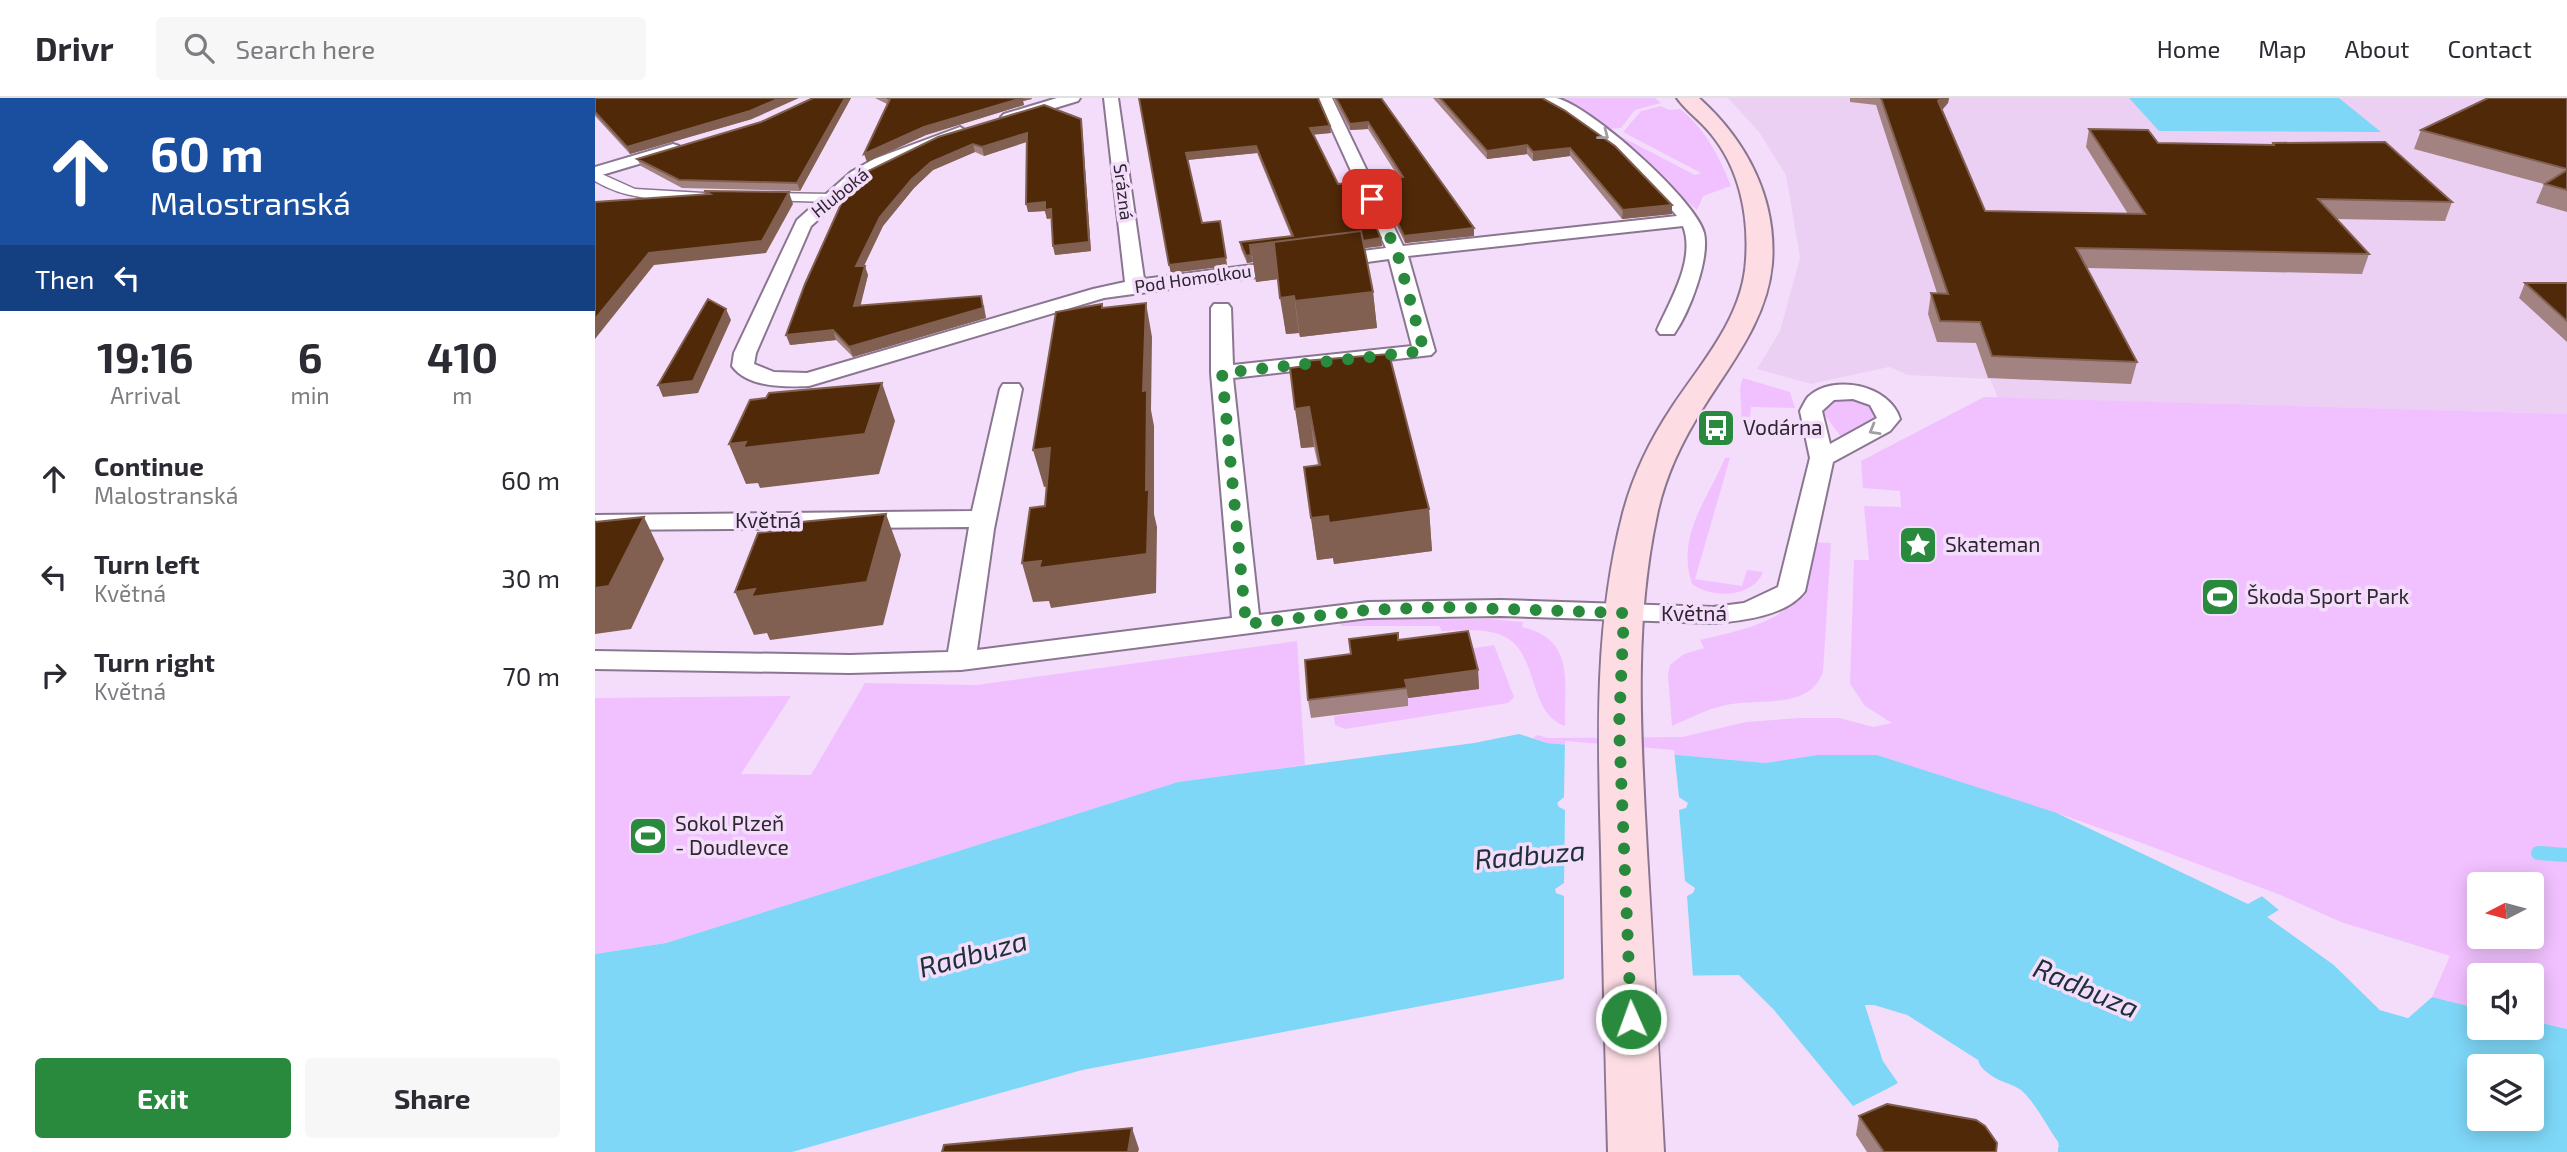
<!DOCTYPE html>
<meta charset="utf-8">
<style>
body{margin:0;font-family:"Exo 2",sans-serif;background:#f7f7f7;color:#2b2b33;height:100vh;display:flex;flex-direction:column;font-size:26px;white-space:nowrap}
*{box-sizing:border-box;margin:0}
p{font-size:23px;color:#7c7c81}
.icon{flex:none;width:38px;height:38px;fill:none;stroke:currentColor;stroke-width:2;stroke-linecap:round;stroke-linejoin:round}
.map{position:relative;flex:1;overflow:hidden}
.details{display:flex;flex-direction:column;background:#fff;width:595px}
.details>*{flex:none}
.hud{background:#1a4fa0;color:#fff;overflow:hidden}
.needle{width:46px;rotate:264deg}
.buttons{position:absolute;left:1872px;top:774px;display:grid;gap:14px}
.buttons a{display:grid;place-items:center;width:77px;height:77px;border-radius:7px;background:#fff;box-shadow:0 4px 18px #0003;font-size:35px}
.pin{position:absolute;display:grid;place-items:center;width:60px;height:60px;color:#fff;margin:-30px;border-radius:14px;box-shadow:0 4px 10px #0006}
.me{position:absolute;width:77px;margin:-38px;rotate:358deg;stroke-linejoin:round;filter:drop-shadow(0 0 5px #0008)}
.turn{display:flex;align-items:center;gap:24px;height:147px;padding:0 35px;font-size:32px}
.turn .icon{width:91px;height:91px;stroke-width:2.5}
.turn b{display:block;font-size:49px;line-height:60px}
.then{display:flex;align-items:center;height:66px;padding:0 35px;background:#0003;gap:14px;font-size:26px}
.eta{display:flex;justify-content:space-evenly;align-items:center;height:119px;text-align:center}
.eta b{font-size:42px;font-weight:700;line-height:49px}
.cta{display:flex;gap:14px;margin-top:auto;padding:14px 35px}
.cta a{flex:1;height:80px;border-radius:7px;background:#29893c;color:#fff;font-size:28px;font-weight:700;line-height:80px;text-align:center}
.cta a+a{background:#f7f7f7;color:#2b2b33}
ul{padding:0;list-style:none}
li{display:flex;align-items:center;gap:21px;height:98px;padding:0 35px}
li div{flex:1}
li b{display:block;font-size:26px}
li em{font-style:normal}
header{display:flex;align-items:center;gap:42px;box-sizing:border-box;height:98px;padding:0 35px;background:#fff;border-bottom:2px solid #e1e1e2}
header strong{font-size:33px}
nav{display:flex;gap:38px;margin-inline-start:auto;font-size:24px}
.search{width:490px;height:63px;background:#f7f7f7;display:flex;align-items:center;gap:18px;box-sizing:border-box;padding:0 24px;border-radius:7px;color:#7c7c81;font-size:26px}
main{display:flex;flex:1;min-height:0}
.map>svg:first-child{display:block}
</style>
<header>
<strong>Drivr</strong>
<div class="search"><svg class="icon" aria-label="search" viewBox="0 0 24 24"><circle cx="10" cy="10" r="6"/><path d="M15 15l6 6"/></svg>Search here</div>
<nav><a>Home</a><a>Map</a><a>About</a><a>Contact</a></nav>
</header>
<main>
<section class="details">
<div class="hud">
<div class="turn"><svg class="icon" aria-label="ahead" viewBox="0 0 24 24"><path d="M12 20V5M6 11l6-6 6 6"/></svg><div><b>60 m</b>Malostranská</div></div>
<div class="then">Then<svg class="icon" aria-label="left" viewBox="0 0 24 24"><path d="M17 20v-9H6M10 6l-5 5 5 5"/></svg></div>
</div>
<div class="eta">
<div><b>19:16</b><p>Arrival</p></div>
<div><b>6</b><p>min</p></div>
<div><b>410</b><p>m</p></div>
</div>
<ul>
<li><svg class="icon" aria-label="ahead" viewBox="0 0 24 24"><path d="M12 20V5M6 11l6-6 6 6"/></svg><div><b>Continue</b><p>Malostranská</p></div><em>60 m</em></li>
<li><svg class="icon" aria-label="left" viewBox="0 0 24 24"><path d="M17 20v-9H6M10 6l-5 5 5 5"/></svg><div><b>Turn left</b><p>Květná</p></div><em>30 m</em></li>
<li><svg class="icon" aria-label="right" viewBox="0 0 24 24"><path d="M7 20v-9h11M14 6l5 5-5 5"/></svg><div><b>Turn right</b><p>Květná</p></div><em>70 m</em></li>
</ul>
<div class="cta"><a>Exit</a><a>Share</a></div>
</section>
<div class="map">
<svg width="1972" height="1054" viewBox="0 0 1972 1054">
<rect width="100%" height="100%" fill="#f4ddfb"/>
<path fill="#ecd0f4" d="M1133 0H1972V316L1403 300 1395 281 1313 277 1294 269 1216 286 1162 271 1185 233 1205 160 1191 77 1164 34Z"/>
<path fill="#f1c1ff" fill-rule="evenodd" d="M964 0H1060L1066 5 1040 12 1026 30 1012 31 1011 28Z
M1066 8 1074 12 1085 11C1111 32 1124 58 1136 88L1108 98 1102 112 1019 38 1023 37 1100 77 1106 75 1028 34 1046 13Z
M1148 280 1195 294 1200 310 1156 309 1155 319H1146C1148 306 1142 291 1148 280Z
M1389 299 1972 316V931L1937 923V877H1885V911L1837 899 1855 858 1746 824 1683 796 1528 738 1282 657H1222L1170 665 952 645 938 640 942 637 953 640 1087 639 1151 624 1204 620H1245L1278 629 1297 625 1270 608 1255 586 1259 462H1274L1269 408 1306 409 1305 393 1268 390 1266 363ZM1885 786H1937V838H1885Z
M1240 301H1259L1278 308 1282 319 1246 339 1227 313 1233 304Z
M1130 360H1135L1100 481 1147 488 1152 472 1168 474C1158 500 1117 501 1097 486 1081 437 1112 403 1130 360Z
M1221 444 1236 445 1228 574C1214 614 1160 599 1127 608 1110 612 1093 621 1077 628L1073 577 1075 567 1089 556 1109 550 1105 542C1144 532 1197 525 1213 481 1217 469 1218 456 1221 444Z
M895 521 928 524 927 529C981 541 969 585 970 628 933 615 944 559 912 540 894 529 866 533 847 533L844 528H746V523L765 522Z
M702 543 710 667 583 684 71 845 0 856V600L196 598 146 676 216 677 270 585 381 587Z
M899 547 919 599 913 605 750 631 740 627 739 618 813 608 811 600 874 551Z"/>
<path fill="#7ed7f7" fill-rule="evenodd" d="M1534 0H1744L1786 34 1564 33Z
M924 636 952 645 1170 665 1222 657H1282L1462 715 1653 805 1667 798 1684 812 1673 819 1739 867 1785 912 1813 920 1837 899 1885 911V929H1937V923L1972 931V1054H1463V1044C1452 1028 1441 1006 1427 993 1414 982 1394 985 1382 962L1312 917 1270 907 1288 963 1304 985 1258 1008 1179 912 1144 877 980 879 487 972 197 1054H0V856L71 845 583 684 879 645ZM1885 968H1937V1020H1885Z"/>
<path fill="#f4ddfb" d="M970 643 1079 652 1084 699 1093 705 1091 710 1084 712 1090 783 1100 790 1098 795 1092 798 1098 879 1107 881 981 882 960 886 969 880V798L961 795 960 791 969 785 970 712 964 709 962 705 969 699Z
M1462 715 1493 726 1654 801 1669 795 1688 811 1687 815 1679 819 1742 864 1787 909 1812 916 1838 896 1837 899 1813 920 1785 912 1739 867 1672 819 1684 812 1667 798 1653 806Z
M1270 907H1279L1312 917 1383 962 1386 970 1408 986 1426 992 1463 1044 1464 1049H1460L1424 995 1406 989 1384 973 1380 965 1310 920 1279 910H1274L1291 961 1307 986 1256 1011 1303 985 1288 963Z"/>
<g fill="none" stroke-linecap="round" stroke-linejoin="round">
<path stroke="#7ed7f7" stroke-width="14" d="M1943 755 1972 757"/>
<defs>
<path id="pedestrian" d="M0 73 40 91 108 95 115 99 108 103C70 102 33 103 0 83Z
M169 95 236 96 243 100 236 104 164 102 162 99Z"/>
<path id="minor" d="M462 0H485L483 3 414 24 406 19 409 16Z
M509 0H523L549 181 791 150 723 0H737L808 148 1082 118 1053 84 1024 56 945 0C950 0 956 0 961 0 993 6 1101 102 1109 135 1115 161 1094 215 1079 236H1065L1062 232C1075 203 1101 161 1088 128L813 158 840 253 836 257 638 280 664 517 773 504 906 502 1118 509 1149 505 1183 489 1215 360 1205 313C1207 309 1210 303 1213 299 1238 275 1295 287 1305 321L1295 333 1238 364 1210 493C1192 518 1146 523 1118 525L906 518 773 520 366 572 255 575 0 571V553L255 557 353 554 374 429 1 432 0 417 377 413 405 291 408 286H424L427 291 399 431 382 552 637 520 616 275V210L619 206H633L636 210 638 267 817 248 794 161 509 200 214 288C190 289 153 290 137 268L139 255 202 122 256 74 279 61 365 29 373 34 371 37 291 69 268 82 216 128 161 255 159 266 179 274 212 275 498 191 530 184ZM1258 301 1275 307 1282 320 1235 346 1227 313 1239 302Z
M78 46 84 48 86 51 84 54 0 79V69Z"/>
<path id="secondary" d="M1082 0H1104C1152 43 1182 101 1177 166 1172 222 1136 265 1108 310 1087 343 1070 378 1062 417 1038 528 1046 641 1052 754 1058 854 1064 954 1069 1054H1013C1010 954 1008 853 1006 753 1003 640 999 526 1028 415 1038 377 1055 342 1077 309 1107 264 1148 219 1151 162 1154 118 1145 71 1116 36 1106 23 1091 13 1082 0Z"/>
</defs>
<use href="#pedestrian" stroke="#8b7691" stroke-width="3"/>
<use href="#minor" stroke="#8b7691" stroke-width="4"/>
<use href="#secondary" stroke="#8b7691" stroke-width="4"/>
<use href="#pedestrian" fill="#fff" fill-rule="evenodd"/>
<use href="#minor" fill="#fff" fill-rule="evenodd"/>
<use href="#secondary" fill="#fddce3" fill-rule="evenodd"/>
</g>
<path fill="#a28382" d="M0 0 157 21 35 56 0 18Z
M218 0H256L205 93 87 90 46 68 42 61 166 24Z
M280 0H437V1L428 3 429 7 331 37 272 64 292 6Z
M544 0 736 35 718 36 743 86 786 140 787 148 769 150 778 194 782 230 705 239 704 235 691 236 683 181 661 184 658 164 652 165 646 151 645 144 696 138 662 55 592 62 607 125 625 123 632 168 576 175Z
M738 0H786L879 138 810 145 783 89 782 82 804 80 773 31 755 32Z
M838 0H947L1077 116 1027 121 975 58 938 63 932 56 892 61Z
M1255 0H1354L1353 5 1347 12 1390 113 1533 116 1491 49 1494 31 1563 45 1677 47 1678 45 1857 104 1850 123 1741 121 1774 156 1767 176 1492 170 1542 264 1536 286 1393 280 1381 245 1342 244 1333 216 1336 195H1342L1281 7 1255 4Z
M1972 0V114L1941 105 1949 86 1819 51 1826 32Z
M487 29 496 153 460 157 458 148 456 120 452 121 450 113 433 114 432 44 389 58 380 54 338 72 319 90 288 128 269 168 273 177 265 207H389L391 220 258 259 241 242 195 247 343 39Z
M1930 185H1972V244L1924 200Z
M695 270 834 411 837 453 739 466 738 460 722 462 716 420 723 367 719 349 706 350Z
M804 542 883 572 884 591 813 600V608L716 620 713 602 756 556Z
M1264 1018 1401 1054H1272L1261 1037Z"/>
<path fill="#815f51" d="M185 0H204L157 21 35 56 32 49Z
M250 0H256L205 93 202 85Z
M422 0 437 1 428 3 429 7 331 37 272 64 269 56 329 29Z
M1346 0H1354L1353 5 1340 20 1343 3Z
M486 21 487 29 496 153 460 157 458 148Z
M773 24V31L755 32V26Z
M735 28 736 35 716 37 715 30Z
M432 35 434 43 389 58 387 49Z
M378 46 380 54 338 72 319 90 288 128 264 178 261 168 285 119 317 81 336 64Z
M932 47V56L892 61V53Z
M661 48 662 55 592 62 591 55Z
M975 50V58L938 63V54Z
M194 94 198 106 171 155 59 167 0 241V221L54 155Z
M450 104 456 111 458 120 452 121 450 113 433 114 431 106Z
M1077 107V116L1027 121 1028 112Z
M879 130V138L810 145 809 138Z
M786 140 787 148 681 161 684 181 661 184 656 149 679 146Z
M656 157 658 164 652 165 651 158Z
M631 160 632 168 576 175 574 167Z
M270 168 273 177 263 218 259 208Z
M778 194 782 230 705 239 700 203Z
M386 198 391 220 258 259 254 249Z
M699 198 704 235 691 236 685 200Z
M551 205 557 239 556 312 559 328V416L562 429 561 495 456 510 454 503 438 504 427 465 446 463 551 392 548 293Z
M131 211 136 222 103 295 68 299 63 287Z
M238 232 241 242 195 247 191 237Z
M287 285 300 323 284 376 165 390 163 385 151 386 134 346Z
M714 309 719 349 706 350 700 311Z
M455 350 465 387 449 389 438 352Z
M834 411 837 453 739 466 738 460 722 462 716 420Z
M291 416 306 457 288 527 175 542 172 535 159 537 140 494Z
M49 419 69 461 36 531 0 536V490Z
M883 572 884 591 813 600 810 582Z
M537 1030 544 1051 543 1054H533Z"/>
<path fill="#502908" stroke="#815f51" stroke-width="2" d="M0 0H185L155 13 32 49 0 14Z
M218 0H250L202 85 84 82 42 61 166 24Z
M292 0H427L329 29 269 56 295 1Z
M544 0H723L735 28 715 30 743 86 761 84 786 140 768 143 766 133 655 147 656 157 651 158 645 144 698 138 661 48 591 55 607 125 625 123 631 160 574 167Z
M741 0H786L879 130 809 138 782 82 808 79 773 24 755 26Z
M845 0H947L969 12 1020 48 1077 107 1028 112 975 50 938 54 932 47 892 53Z
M1286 0H1346L1343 3 1390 113 1550 116 1494 31 1553 32 1563 45 1679 47 1678 45 1790 44 1857 104 1723 101 1774 156 1481 150 1542 264 1397 258 1385 224 1345 223 1336 195 1353 196Z
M1893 0H1972V71L1826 32Z
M449 7 486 21 494 144 458 148 456 111 450 112V104L431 106 432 35 387 49 378 46 336 64 317 81 285 119 261 168H270L259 208 386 198 388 210 254 249 238 232 191 237 210 186 255 86 267 76 343 39Z
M1972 72V92L1950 86Z
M109 93 194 94 167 143 54 155 0 221V104L115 96Z
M766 133 778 194 700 203 699 198 685 200 679 146 656 149 655 147Z
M1930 185H1972V223Z
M113 201 131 211 98 283 63 287Z
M551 205 548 293 552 292 551 392 554 391 552 456 444 470 446 463 427 465 435 410 450 408 455 350 438 352 461 214 507 206V210Z
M794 256 834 411 734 425 733 418 716 420 709 369 725 367 714 309 700 311 695 270 710 268 709 263Z
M287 285 270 336 148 350 151 344 134 346 155 302 171 300 174 295Z
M291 416 272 484 156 499 160 491 140 494 163 435 182 433 185 426Z
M49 419 14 488 0 490V424Z
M873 533 883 572 810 582 812 590 713 602 710 562 756 556 754 541 803 535V542Z
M1292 1006 1381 1022 1390 1028 1402 1045 1401 1054H1289L1264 1018Z
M537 1030 533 1054H347L349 1047Z"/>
<defs><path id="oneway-chevron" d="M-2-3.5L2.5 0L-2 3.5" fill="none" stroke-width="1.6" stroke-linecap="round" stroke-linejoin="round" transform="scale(1.75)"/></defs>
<g stroke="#a19da2">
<use href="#oneway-chevron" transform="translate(1009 37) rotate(38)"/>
<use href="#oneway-chevron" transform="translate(1279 332) rotate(150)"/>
</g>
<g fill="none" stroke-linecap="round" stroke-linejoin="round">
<path stroke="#29893c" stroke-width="12" stroke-dasharray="0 21.6" d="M777 101 802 154 829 253 627 275 651 526 773 512 848 509 1029 515 1024 628 1036 921"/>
</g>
<defs>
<symbol id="bus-square" viewBox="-11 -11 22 22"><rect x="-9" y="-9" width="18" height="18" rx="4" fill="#29893c" stroke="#f4ddfb"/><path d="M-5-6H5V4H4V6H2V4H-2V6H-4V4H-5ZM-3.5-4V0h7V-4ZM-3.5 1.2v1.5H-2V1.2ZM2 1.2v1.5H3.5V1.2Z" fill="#fff"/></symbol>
<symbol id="sight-square" viewBox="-11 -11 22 22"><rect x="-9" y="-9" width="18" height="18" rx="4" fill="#29893c" stroke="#f4ddfb"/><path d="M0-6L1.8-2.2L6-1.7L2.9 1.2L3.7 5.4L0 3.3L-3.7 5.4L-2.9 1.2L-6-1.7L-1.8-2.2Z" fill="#fff"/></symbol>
<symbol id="stadium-square" viewBox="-11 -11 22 22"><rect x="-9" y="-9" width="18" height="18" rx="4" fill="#29893c" stroke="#f4ddfb"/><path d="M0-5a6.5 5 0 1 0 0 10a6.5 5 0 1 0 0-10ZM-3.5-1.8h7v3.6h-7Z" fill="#fff"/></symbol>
</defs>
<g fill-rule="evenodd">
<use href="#bus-square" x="1099" y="308" width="44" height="44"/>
<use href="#sight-square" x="1301" y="425" width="44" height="44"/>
<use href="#stadium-square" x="1603" y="477" width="44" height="44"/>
<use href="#stadium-square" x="31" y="716" width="44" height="44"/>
</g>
<g text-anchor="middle" stroke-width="7" stroke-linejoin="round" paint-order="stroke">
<g font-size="18" fill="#2e2631" stroke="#f4ddfb">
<text transform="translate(528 94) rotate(83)" y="6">Srázná</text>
<text transform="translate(245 95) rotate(-39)" y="6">Hluboká</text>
<text transform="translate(598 181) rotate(-8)" y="6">Pod Homolkou</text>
</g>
<g font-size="21" fill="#2e2631" stroke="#f4ddfb" text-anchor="start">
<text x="1148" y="337">Vodárna</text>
<text x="1350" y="454">Skateman</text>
<text x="1652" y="506">Škoda Sport Park</text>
<text x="80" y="733">Sokol Plzeň<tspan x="80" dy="24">- Doudlevce</tspan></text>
</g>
<g font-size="21" fill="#2e2631" stroke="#f4ddfb">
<text x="173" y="430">Květná</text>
<text x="1099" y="523">Květná</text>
</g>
<g font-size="28" font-style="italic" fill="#1c3138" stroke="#f4ddfb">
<text transform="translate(935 757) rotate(-5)" y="10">Radbuza</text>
<text transform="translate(378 856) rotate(-15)" y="10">Radbuza</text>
<text transform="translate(1491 890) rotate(23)" y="10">Radbuza</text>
</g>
</g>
</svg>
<div class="buttons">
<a><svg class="needle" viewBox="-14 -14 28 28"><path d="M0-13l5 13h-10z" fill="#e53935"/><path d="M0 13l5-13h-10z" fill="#7c7c81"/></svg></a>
<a><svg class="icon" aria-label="sound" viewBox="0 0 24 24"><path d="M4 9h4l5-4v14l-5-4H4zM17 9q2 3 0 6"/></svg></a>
<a><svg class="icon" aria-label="layers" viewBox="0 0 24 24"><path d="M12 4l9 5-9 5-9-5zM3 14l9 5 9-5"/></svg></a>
</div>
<div class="pin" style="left:777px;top:101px;background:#d93025"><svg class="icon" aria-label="arrive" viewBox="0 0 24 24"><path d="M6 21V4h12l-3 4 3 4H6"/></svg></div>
<svg class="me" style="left:1036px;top:921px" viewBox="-20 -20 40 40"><circle r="17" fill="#29893c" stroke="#fff" stroke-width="3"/><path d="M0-11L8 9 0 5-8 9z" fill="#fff"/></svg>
</div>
</main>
